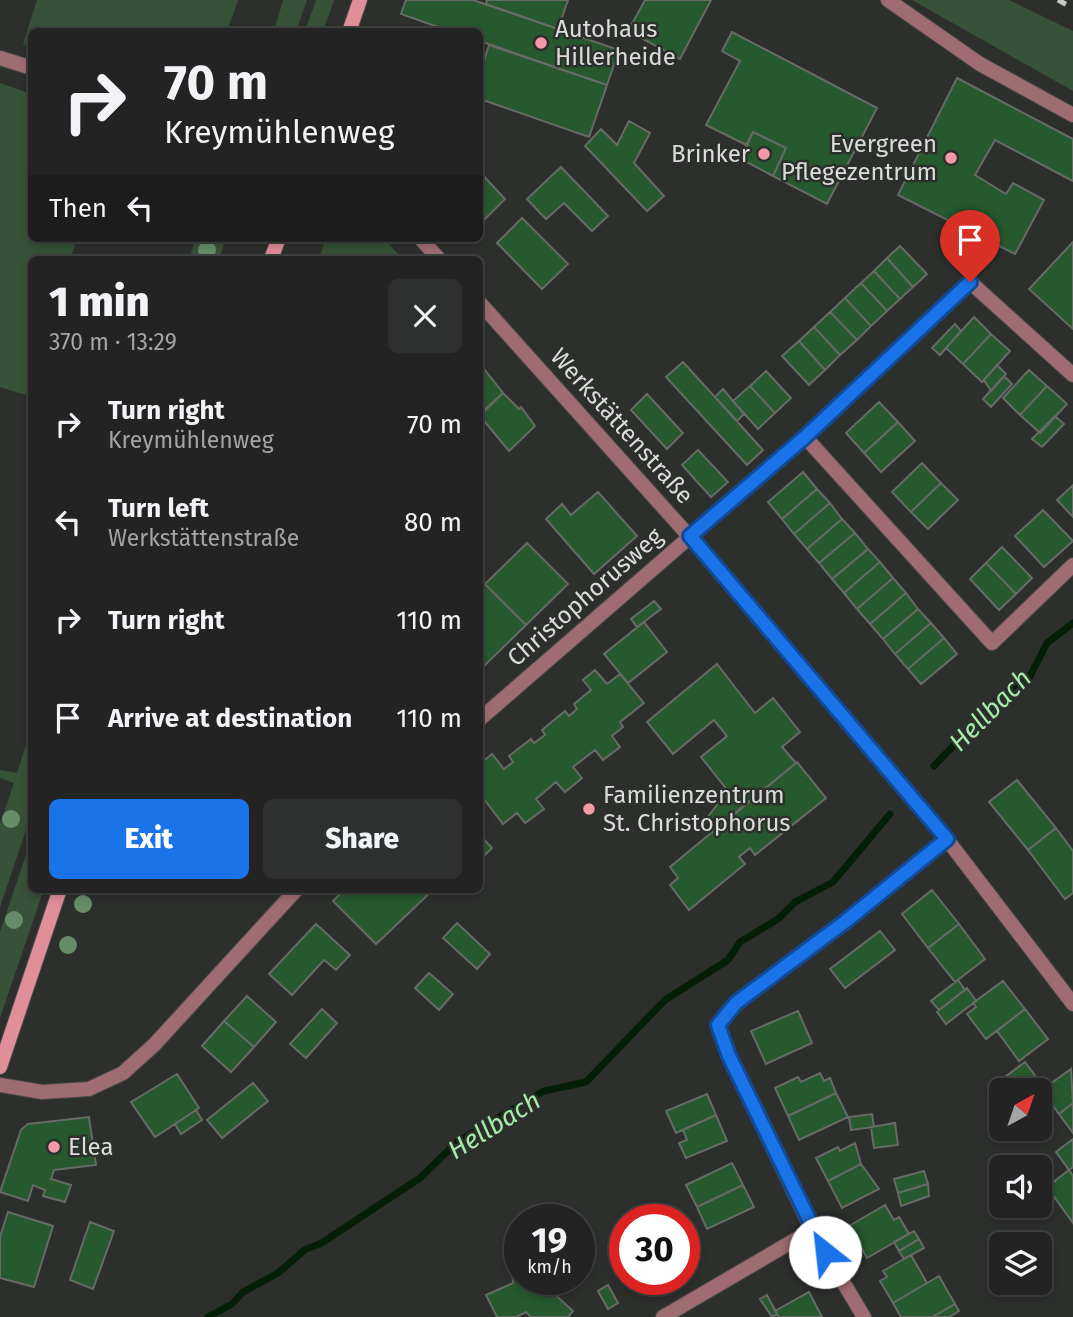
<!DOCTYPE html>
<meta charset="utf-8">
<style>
body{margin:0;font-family:"Fira Sans",sans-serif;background:#2e2f2f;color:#f1f3f6;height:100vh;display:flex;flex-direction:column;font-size:26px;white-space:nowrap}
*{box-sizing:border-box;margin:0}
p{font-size:23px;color:#a2a4a5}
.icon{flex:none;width:38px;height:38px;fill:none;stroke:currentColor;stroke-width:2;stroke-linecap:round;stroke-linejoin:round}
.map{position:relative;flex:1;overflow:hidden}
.panel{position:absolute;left:28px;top:256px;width:455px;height:637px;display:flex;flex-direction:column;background:#222322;border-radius:10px;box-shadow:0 4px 10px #0003,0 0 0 2px #3f4040}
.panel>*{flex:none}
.top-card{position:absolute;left:28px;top:28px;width:455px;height:214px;border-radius:10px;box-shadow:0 4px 10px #0003,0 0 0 2px #3f4040;background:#222322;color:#f1f3f6;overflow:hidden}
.needle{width:46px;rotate:40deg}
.fabs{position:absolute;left:989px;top:1078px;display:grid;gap:14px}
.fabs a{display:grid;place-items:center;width:63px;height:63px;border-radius:10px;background:#222322;box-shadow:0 4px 10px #0003,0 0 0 2px #3f4040;font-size:35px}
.speed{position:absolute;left:504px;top:1204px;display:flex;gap:14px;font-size:35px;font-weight:700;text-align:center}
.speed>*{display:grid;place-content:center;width:91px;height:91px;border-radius:50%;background:#222322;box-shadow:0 4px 10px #0003,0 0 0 2px #3f4040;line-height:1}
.speed small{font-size:18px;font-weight:400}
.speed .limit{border:10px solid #d22;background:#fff;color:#111}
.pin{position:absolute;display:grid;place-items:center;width:60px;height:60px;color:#fff;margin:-72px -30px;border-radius:50% 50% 50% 0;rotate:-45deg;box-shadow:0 0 7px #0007}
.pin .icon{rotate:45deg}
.me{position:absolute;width:77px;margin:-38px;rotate:331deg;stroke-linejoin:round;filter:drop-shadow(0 0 5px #0008)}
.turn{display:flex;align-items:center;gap:24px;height:147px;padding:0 21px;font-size:32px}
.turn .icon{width:91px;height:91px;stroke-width:2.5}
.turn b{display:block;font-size:49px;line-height:60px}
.then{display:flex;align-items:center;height:66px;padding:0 21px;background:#0003;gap:14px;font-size:26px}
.round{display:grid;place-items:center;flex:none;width:74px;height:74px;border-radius:10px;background:#2e2f2f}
.headline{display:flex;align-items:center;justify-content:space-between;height:119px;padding:0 21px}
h1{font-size:42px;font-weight:800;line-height:52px}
.primary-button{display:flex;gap:14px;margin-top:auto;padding:14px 21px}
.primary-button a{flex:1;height:80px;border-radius:10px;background:#1a73e8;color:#fff;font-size:28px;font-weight:800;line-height:80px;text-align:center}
.primary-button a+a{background:#2e2f2f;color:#f1f3f6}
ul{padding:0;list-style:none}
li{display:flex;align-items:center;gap:21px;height:98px;padding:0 21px}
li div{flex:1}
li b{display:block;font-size:26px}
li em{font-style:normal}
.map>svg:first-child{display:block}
</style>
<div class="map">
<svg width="1073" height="1317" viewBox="0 0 1073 1317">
<rect width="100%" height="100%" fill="#2d2f2d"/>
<path fill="#365238" d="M37 0H238L227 31 32 32 31 47 23 44Z
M283 0H307L296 31H274Z
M316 0H334L323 31H305Z
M912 0H1009L1073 31V91Z
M0 83 31 94 32 238H77L70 259H32V376L25 395 0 387Z
M196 238H226L219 259H189Z
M326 238H383L403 259H319Z
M31 729V815L0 907V824L14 783 0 778V770L17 773Z
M31 840 32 889H44L0 1018V932Z"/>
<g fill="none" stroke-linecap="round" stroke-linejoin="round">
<path stroke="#041e08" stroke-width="7" d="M934 766 1001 696 1020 681 1027 682 1047 643 1073 623
M208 1317 232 1304 243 1292 278 1273 306 1249 320 1244 420 1178 457 1142 544 1091 586 1082 665 1000 728 960 740 942 778 919 795 902 833 882 890 814"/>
</g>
<path fill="#27592e" stroke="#676a67" stroke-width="2" d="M406 0H473L619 50 607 85 480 41V32H452L401 14Z
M487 0H568L558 29 486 4Z
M645 0H711L680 59 628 31Z
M732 32 877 108 827 204 773 176 786 148 753 132 746 145 706 125 740 61 722 51Z
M489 45 607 85 589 137 480 99V73Z
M957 78 1073 139V181L995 140 975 175 1006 194 1013 183 1044 200 1015 254 898 195Z
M629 121 650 133 634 163 664 196 647 211 585 146 601 129 617 145Z
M753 132 786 148 773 176 741 159Z
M561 167 608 216 592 231 564 203 546 219 527 199Z
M480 172 505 199 480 224Z
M522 218 568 264 542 289 497 243Z
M1073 242V329L1029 289Z
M900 246 927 274 913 287 887 258Z
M887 258 913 287 900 299 874 271Z
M874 271 900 299 887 311 861 283Z
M861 283 887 311 871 326 845 298Z
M845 298 871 326 857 340 830 312Z
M830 312 857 340 840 355 814 327Z
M974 317 991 334 963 364 946 348Z
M955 324 961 331 940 355 932 348Z
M814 327 840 355 825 370 799 341Z
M991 334 1010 351 982 382 963 364Z
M799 341 825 370 809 385 782 356Z
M683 362 763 450 747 465 666 377Z
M481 365 503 393 480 414V366Z
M997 365 1006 374 991 391 984 380Z
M1029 370 1047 386 1020 415 1003 398Z
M766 371 791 398 775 413 750 386Z
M1004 376 1012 384 991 407 983 399Z
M750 386 775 413 758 429 733 401Z
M1047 386 1067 404 1040 433 1020 415Z
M723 389 744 414 737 421 715 397Z
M503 393 519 409 521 407 535 426 509 451 480 416Z
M647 394 683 433 667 449 631 410Z
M879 402 898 422 864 453 846 433Z
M1055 416 1064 424 1042 447 1032 439Z
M898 422 915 441 881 472 864 453Z
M698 450 728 482 711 497 682 465Z
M922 463 941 483 911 512 892 492Z
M803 472 817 489 782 519 768 502Z
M941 483 958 500 928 529 911 512Z
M1073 485V517L1057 500Z
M817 489 830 503 794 534 782 519Z
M598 492 637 536 594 574 546 519 562 504 571 515Z
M830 503 842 519 807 549 794 534Z
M1043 510 1073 541 1044 567 1015 536Z
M842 519 855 533 819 563 807 549Z
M855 533 868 549 832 579 819 563Z
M527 543 568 584 526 625 485 584Z
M1002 547 1032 578 1016 594 986 563Z
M868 549 880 562 844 593 832 579Z
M880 562 893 578 857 609 844 593Z
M986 563 1016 594 999 610 970 579Z
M893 578 906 593 870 624 857 609Z
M485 584 526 625 481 669 480 590Z
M906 593 918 609 883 639 870 624Z
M654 601 661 609 637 627 631 619Z
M918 609 931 623 895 654 883 639Z
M644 622 667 652 628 683 604 654Z
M931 623 944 638 908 669 895 654Z
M944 638 957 654 921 684 908 669Z
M717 664 755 713 773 698 800 732 782 747 796 763 713 832 706 819 728 791 701 757 727 736 714 720 673 754 647 722Z
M595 670 607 684 620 674 644 703 620 722 623 727 612 736 620 747 603 760 595 750 573 767 582 778 565 792 556 782 536 799 544 809 525 823 517 813 503 824 480 794V764L492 754 504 769 513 762 509 756 531 739 534 743 545 735 542 730 565 711 569 716 577 709 574 704 591 690 583 680Z
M797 762 826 798 755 855 750 848 739 857 745 864 689 910 670 885 678 878 670 867Z
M1017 780 1056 828 1028 850 989 802Z
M1056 828 1073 851V893L1065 899 1028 850Z
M480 835 492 848 480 860Z
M345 889H430L432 891 376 944 333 901Z
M932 890 959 924 928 948 902 914Z
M457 923 490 954 477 969 443 938Z
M316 924 350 955 336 970 324 960 292 995 269 974Z
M959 924 985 959 955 982 928 948Z
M880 931 895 950 845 988 830 969Z
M429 973 453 994 439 1010 415 988Z
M958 980 965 990 939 1010 931 1001Z
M1003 981 1025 1009 986 1039 967 1014 976 1007 973 1003Z
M967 988 976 1001 946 1024 937 1012Z
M247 996 276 1022 254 1047 224 1021Z
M322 1009 337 1023 306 1058 290 1044Z
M1025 1009 1048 1039 1019 1061 997 1031Z
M798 1011 812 1043 766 1064 751 1031Z
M224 1021 254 1047 231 1072 202 1046Z
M1025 1062 1042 1085 1034 1090H1015L1005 1077Z
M1071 1069 1073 1103 1059 1114 1042 1090Z
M820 1073 824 1081 830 1078 836 1093 788 1116 775 1088 798 1077 801 1082Z
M177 1074 199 1108 155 1137 131 1102Z
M253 1083 268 1101 222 1138 207 1120Z
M836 1093 848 1117 799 1140 788 1116Z
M707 1094 716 1115 676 1133 666 1111Z
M1073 1103V1133L1059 1114Z
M196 1110 202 1120 181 1134 175 1124Z
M872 1114 874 1127 851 1130 849 1117Z
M716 1115 727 1141 686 1158 679 1143 687 1140 683 1130Z
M89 1117 96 1165 54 1170 51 1179 71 1185 65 1202 43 1196 45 1190 33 1185 28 1201 0 1192 21 1130 28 1124Z
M895 1123 898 1145 874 1148 871 1127Z
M1073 1139V1167L1069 1170 1056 1152Z
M855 1143 861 1164 828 1181 816 1158 838 1147 840 1151Z
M732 1163 743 1185 697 1207 686 1185Z
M861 1164 879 1189 842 1208 828 1181Z
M1069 1170 1073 1176V1223L1047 1187Z
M924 1171 928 1184 898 1193 894 1179Z
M928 1184 929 1196 901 1206 898 1193Z
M743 1185 754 1207 707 1229 697 1207Z
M885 1205 894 1220 899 1217 909 1234 867 1258 849 1226Z
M8 1212 53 1226 34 1287 0 1278V1237Z
M90 1222 114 1231 93 1289 70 1280Z
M914 1231 919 1239 899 1251 894 1242Z
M919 1239 924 1248 904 1259 899 1251Z
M511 1250H520V1279H546L549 1289 573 1311 568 1317H531L526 1312 516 1317H497L486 1295 513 1283Z
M911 1255 927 1283 893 1303 880 1281 887 1277 883 1271Z
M939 1276 955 1304 932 1317H901L893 1303Z
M608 1285 618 1303 608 1309 598 1291Z
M809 1292 822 1317H779L775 1311Z
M767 1295 777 1314 772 1317 760 1299Z
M955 1304 959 1311 949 1317H932Z"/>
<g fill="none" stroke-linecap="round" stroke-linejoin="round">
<defs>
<path id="service" d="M888 0 980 64 1073 115
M0 58 32 68"/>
<path id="minor" d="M420 238 439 259
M480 303 689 536 939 829 1073 1004
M805 437 992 643 1073 565
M480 719 805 437 970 282 1073 375
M0 1085 42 1092 89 1089 123 1073 154 1045 297 889
M663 1317 812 1230
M864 1317 812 1230 729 1056 718 1025 736 1003 846 921 947 839"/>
<path id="secondary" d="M349 32 360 0
M271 259 279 238
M0 1067 60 889"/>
</defs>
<use href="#service" stroke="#494b49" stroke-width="16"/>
<use href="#minor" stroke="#494b49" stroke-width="16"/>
<use href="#secondary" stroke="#494b49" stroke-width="16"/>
<use href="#service" stroke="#a06c73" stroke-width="14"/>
<use href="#minor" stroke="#a06c73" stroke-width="14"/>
<use href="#secondary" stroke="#e08e99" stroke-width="14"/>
<path stroke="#c8cac8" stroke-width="5" stroke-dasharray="9 9" stroke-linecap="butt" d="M1058 0 1073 8"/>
</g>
<g fill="#658e68">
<circle cx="207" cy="250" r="9"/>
<circle cx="11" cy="819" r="9"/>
<circle cx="83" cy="904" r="9"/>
<circle cx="14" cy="920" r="9"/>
<circle cx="68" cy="945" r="9"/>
</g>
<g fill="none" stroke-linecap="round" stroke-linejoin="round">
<defs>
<path id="route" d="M825 1252 729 1056 718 1025 736 1003 846 921 947 839 690 536 805 437 970 282"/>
</defs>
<use href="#route" stroke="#114b97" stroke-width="18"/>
<use href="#route" stroke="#1a73e8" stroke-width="12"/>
</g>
<g fill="#f49aa6" stroke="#2d2f2d" stroke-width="2.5">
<circle cx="541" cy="43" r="7"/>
<circle cx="764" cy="154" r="7"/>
<circle cx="951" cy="158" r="7"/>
<circle cx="589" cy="809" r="7"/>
<circle cx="54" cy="1147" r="7"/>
</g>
<g text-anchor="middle" stroke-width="5" stroke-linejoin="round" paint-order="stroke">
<g font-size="24" fill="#dbdddb" stroke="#2d2f2d" text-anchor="start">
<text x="555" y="37">Autohaus<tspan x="555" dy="28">Hillerheide</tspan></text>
<text x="937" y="152" text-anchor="end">Evergreen<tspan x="937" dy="28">Pflegezentrum</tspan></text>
<text x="750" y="162" text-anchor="end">Brinker</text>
<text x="603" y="803">Familienzentrum<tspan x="603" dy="28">St. Christophorus</tspan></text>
<text x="68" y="1155">Elea</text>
</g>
<g font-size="24" fill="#dbdddb" stroke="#2d2f2d">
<text transform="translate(622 426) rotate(48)" y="8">Werkstättenstraße</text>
<text transform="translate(585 597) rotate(-41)" y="8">Christophorusweg</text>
</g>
<g font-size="26" font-style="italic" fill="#a3eda9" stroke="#2d2f2d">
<text transform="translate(990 710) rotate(-45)" y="9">Hellbach</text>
<text transform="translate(494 1125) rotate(-32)" y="9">Hellbach</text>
</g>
</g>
</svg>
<div class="fabs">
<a><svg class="needle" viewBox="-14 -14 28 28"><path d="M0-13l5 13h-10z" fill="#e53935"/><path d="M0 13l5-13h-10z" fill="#a2a4a5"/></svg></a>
<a><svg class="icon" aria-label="sound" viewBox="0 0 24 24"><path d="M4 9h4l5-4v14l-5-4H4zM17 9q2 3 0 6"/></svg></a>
<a><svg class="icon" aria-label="layers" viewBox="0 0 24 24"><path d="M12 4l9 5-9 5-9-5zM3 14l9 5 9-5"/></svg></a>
</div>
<div class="speed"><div>19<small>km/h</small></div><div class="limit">30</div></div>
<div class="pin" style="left:970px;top:282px;background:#d93025"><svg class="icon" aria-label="arrive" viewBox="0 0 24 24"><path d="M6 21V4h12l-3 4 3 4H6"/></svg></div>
<svg class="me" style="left:825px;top:1252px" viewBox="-20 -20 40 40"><circle r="19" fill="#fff"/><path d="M0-13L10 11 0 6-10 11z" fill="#1a73e8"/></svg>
<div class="top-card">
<div class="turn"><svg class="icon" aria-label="right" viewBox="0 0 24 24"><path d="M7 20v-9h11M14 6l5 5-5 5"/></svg><div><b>70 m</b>Kreymühlenweg</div></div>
<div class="then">Then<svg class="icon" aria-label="left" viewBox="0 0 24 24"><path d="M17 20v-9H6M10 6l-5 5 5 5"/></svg></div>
</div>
<section class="panel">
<div class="headline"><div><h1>1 min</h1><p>370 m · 13:29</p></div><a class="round"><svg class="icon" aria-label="close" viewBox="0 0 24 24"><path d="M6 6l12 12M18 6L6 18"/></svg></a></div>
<ul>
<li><svg class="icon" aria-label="right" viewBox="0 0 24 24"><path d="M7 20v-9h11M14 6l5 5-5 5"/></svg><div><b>Turn right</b><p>Kreymühlenweg</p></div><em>70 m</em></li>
<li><svg class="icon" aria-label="left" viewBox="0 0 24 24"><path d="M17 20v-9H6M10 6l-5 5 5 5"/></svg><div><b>Turn left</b><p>Werkstättenstraße</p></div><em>80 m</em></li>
<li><svg class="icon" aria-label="right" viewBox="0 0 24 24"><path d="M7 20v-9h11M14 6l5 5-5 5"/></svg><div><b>Turn right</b></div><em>110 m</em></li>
<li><svg class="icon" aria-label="arrive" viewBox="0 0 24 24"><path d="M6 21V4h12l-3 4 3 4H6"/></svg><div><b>Arrive at destination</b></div><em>110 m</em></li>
</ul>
<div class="primary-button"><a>Exit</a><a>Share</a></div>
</section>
</div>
